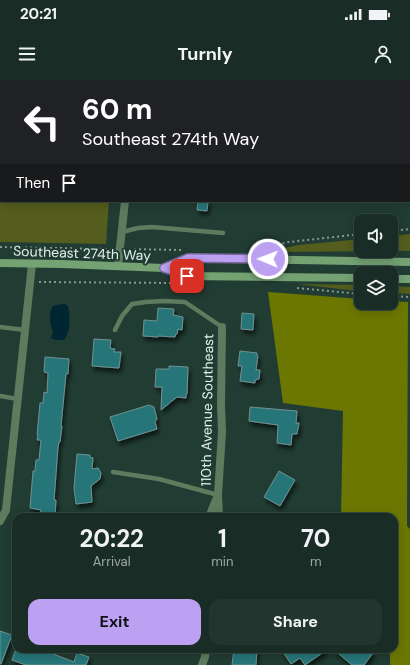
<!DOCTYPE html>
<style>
body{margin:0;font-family:"DM Sans",sans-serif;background:#22352e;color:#f1f3f6;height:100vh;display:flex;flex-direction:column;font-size:15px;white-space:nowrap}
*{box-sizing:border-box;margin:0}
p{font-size:13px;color:#9fa8a7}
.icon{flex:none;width:22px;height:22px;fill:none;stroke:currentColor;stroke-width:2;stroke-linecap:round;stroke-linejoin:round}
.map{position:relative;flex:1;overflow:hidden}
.sheet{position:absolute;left:12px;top:433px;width:386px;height:140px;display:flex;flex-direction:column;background:#192d26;border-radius:12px;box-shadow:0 2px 10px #0003,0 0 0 1px #374943}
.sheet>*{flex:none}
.hud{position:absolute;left:0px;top:0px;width:410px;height:122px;box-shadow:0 2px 10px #0003,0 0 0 1px #374943;background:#202124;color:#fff;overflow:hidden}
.fabs{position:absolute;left:354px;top:134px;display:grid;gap:8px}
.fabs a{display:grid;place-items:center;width:44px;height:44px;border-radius:8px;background:#192d26;box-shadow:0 2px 10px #0003,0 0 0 1px #374943;font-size:20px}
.pin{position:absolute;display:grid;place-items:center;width:34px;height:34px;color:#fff;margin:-17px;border-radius:8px;box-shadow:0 2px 6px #0006}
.me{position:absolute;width:44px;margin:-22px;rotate:271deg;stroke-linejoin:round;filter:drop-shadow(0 0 3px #0008)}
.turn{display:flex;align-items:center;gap:14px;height:84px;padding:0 16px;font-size:18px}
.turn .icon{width:52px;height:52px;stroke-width:2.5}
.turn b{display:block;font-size:28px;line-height:34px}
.then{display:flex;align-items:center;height:38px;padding:0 16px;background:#0003;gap:8px;font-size:15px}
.eta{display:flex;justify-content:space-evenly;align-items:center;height:68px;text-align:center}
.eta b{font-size:24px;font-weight:700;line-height:28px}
.cta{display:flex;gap:8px;margin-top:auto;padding:8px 16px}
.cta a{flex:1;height:46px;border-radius:12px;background:#bca0f2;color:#111;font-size:16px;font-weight:700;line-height:46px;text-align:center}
.cta a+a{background:#22352e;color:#f1f3f6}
.status{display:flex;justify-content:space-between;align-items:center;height:28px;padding:0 20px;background:#192d26;direction:ltr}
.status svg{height:11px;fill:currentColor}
header{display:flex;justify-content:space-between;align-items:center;height:52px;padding:0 16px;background:#192d26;font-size:18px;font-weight:700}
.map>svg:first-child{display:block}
</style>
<div class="status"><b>20:21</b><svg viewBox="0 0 49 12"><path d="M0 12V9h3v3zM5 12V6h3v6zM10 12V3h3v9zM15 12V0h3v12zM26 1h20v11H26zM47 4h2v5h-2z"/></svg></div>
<header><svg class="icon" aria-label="menu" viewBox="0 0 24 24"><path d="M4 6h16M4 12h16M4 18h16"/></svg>Turnly<svg class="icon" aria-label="person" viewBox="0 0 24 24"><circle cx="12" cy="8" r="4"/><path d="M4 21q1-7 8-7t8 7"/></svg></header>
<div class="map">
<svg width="410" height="585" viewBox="0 0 410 585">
<defs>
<filter id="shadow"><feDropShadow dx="2" dy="4" stdDeviation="2" flood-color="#0009"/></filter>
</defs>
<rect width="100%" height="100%" fill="#213c33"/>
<path fill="#545d1d" d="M0 35H1V121H109L106 164 0 162Z
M410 154V171L265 172 299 165 361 159V171H391V156Z
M298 204 361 205V211H357Z
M391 206 410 207V214L391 213Z"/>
<path fill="#6b7700" d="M268 212 361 219V223H391V221L408 222 407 446 410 449V585H390V569H394V437H341L343 331 283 323Z"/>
<path fill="#002533" d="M65 224 68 226C70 237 71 251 64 260H58L53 259 51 258 53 252 50 242V235L51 229 53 226 56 225Z"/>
<path fill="#287679" stroke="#709192" filter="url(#shadow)" d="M198 121H208L207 131 197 130Z
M158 228 174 229 173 235 183 237 182 250 178 249 177 254H176L175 257 158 256V257L143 256 144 240 157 241Z
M242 233 254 234 253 250 241 249Z
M94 259 111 260 110 268 115 269 114 272H121L119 288 92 286Z
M240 271 257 273V275L258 276 256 290H260L259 299 255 300V303L240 301 242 286H238Z
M45 277 69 279 68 293V294H66L61 346H62L60 362H59L58 367 56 394 54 420H56L55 437H40L41 430 30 428 33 391H35L36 380H39L41 360H37L38 355H37L40 323H43L44 312 47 313 48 293 44 292Z
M169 286 188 287 187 314H186V318L177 317 161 330 162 307H155L156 289H169Z
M149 325 154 327 157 339 155 342 157 349 118 361 110 337Z
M250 327 297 331 296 343H299L297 354H292L291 365 277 363 278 345 249 341Z
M77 374 90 375V377L93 378 92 389 98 388 101 393 100 399 91 406 92 422 76 424 74 408Z
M279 391 295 400 280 426 264 417Z
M0 551 12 555 1 584H0Z
M16 569H42L52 572 51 573 74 582 77 573 89 577 86 585H26L12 580Z
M234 569H257L256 585H232Z
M281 569H328L305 585 300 578 291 584Z
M333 569H367L373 573 364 585H352Z"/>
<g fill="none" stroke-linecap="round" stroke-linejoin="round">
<path stroke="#849a92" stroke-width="2" stroke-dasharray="2 3" stroke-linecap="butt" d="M391 151 410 149
M0 167 111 169
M129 169 181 170
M253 169 289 162 361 154
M39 202 176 203
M297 208 361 214
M391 216 410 217"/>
<path stroke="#5f7b5e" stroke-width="4.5" d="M122 152 138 148 152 147 223 153
M0 247 25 250
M115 250 122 236 132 224 146 222 164 221 185 222 222 247
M0 316 18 319
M113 392 159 399 218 415"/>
<path stroke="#5f7b5e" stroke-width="8" d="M100 0V1
M409 40H410
M118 186 125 121
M218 415 222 352 221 325 222 247
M209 437 218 415 219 437
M0 441 6 430 32 184
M202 585 205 577 206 569"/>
<path stroke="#74a273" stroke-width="8" d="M0 183 62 184 164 188 187 196 361 198
M164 188 188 178 410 182
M391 199H410"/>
</g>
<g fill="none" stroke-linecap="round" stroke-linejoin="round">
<defs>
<path id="route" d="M187 196 164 188 188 178 268 179"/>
</defs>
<use href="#route" stroke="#7a689d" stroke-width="10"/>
<use href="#route" stroke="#bca0f2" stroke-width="7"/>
</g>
<g text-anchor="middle" stroke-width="4" stroke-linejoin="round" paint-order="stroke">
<g font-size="14" fill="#e0f0ea" stroke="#213c33">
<text transform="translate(82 173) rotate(2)" y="5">Southeast 274th Way</text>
<text transform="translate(207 330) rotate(-89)" y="5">110th Avenue Southeast</text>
</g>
</g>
</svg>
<div class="fabs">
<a><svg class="icon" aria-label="sound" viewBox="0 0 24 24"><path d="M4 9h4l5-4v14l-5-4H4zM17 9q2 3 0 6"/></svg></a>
<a><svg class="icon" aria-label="layers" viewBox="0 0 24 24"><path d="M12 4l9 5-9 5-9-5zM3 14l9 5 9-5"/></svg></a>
</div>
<div class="pin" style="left:187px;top:196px;background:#d93025"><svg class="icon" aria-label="arrive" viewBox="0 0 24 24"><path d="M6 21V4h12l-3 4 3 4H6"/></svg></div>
<svg class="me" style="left:268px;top:179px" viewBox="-20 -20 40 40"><circle r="17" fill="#bca0f2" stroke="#fff" stroke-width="3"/><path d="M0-11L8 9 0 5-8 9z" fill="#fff"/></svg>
<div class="hud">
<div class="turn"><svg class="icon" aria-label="left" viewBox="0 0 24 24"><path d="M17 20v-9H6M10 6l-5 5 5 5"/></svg><div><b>60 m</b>Southeast 274th Way</div></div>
<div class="then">Then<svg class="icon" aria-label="arrive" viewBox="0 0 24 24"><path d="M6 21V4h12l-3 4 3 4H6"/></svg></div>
</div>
<section class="sheet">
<div class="eta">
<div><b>20:22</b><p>Arrival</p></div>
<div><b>1</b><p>min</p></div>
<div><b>70</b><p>m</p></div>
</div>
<div class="cta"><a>Exit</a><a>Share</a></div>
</section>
</div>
